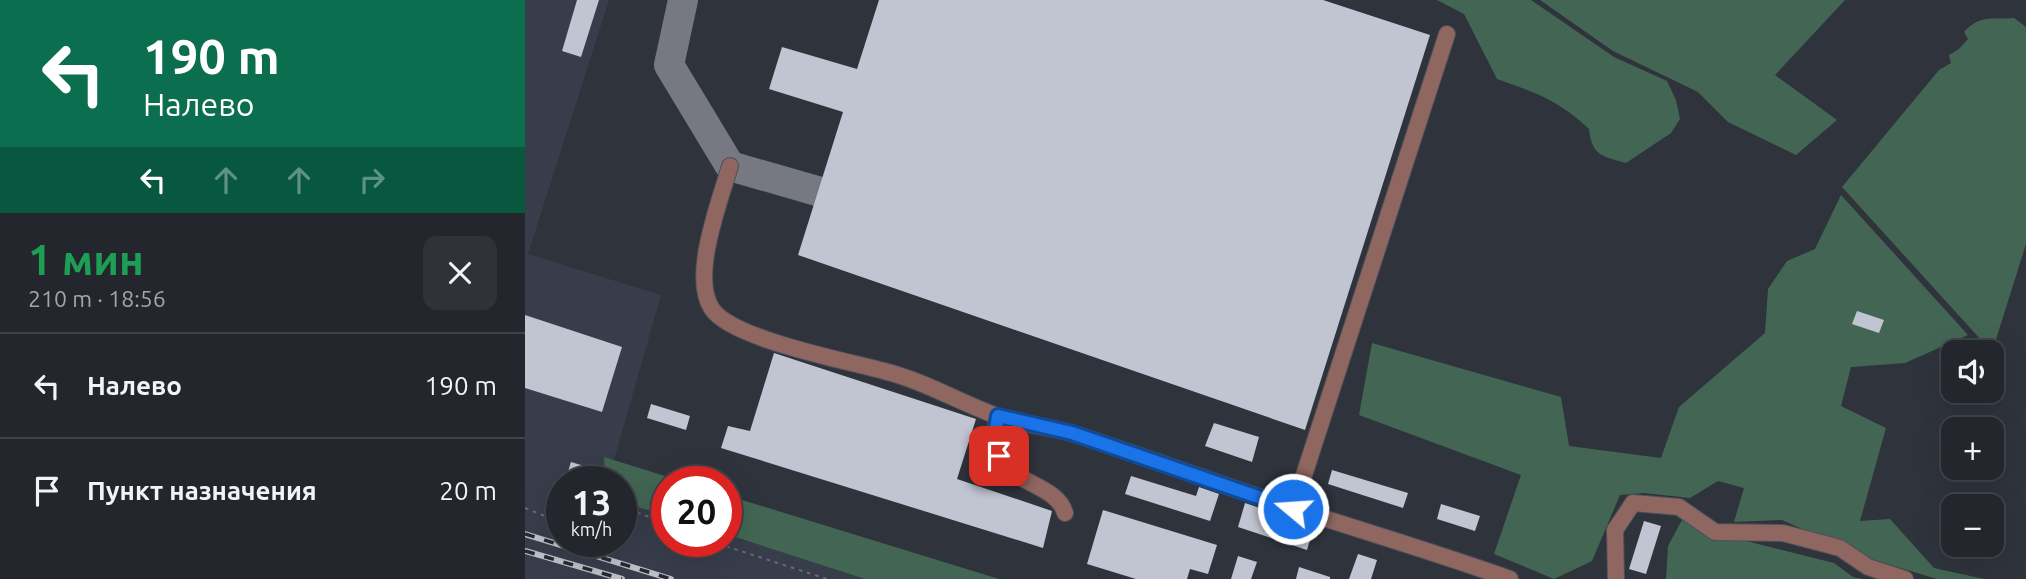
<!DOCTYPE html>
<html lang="ru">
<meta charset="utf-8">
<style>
body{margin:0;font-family:Ubuntu,sans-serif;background:#2f3239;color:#f1f3f6;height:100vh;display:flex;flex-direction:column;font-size:26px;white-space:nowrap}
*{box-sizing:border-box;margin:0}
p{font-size:23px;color:#a3a5aa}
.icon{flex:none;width:38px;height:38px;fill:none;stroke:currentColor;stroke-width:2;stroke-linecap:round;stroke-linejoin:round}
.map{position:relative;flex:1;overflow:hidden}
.side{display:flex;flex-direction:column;background:#23262d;width:525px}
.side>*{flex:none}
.guide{background:#0b6e4f;color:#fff;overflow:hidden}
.buttons{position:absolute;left:1416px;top:340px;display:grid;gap:14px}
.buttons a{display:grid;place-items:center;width:63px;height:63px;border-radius:14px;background:#23262d;box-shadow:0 7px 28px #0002,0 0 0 2px #404349;font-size:35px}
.speed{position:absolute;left:21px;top:466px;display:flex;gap:14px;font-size:35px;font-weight:700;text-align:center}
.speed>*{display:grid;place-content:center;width:91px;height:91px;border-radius:50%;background:#23262d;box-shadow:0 7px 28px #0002,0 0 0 2px #404349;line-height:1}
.speed small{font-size:18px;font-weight:400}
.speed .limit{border:10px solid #d22;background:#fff;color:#111}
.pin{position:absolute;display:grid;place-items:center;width:60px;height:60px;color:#fff;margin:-30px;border-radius:14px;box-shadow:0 4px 10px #0006}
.me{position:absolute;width:77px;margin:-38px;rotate:288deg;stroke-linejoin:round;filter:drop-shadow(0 0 5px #0008)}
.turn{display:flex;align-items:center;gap:24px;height:147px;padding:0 28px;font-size:32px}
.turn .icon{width:91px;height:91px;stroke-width:2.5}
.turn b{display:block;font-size:49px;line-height:60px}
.lanes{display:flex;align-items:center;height:66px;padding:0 28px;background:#0003;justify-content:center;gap:35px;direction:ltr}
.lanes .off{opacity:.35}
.round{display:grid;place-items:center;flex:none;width:74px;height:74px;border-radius:14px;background:#2f3239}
.summary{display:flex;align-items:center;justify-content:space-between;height:119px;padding:0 28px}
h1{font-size:42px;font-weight:700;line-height:52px;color:#1e9e55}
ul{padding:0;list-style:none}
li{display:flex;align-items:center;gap:21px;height:105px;padding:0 28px;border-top:2px solid #404349}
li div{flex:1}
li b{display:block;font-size:26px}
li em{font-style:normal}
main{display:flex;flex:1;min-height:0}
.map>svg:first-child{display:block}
</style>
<main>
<section class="side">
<div class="guide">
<div class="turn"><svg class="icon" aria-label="left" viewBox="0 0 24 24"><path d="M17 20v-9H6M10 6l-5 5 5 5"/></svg><div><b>190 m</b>Налево</div></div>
<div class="lanes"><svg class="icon" aria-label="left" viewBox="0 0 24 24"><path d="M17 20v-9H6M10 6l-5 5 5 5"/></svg><svg class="icon off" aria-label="ahead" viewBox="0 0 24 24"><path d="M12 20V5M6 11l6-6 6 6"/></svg><svg class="icon off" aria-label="ahead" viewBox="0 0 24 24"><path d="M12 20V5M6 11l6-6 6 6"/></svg><svg class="icon off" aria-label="right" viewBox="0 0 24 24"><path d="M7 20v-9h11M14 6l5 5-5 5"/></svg></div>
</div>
<div class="summary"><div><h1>1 мин</h1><p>210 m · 18:56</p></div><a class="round"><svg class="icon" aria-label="close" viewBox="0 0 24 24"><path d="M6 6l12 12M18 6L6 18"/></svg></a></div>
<ul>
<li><svg class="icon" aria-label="left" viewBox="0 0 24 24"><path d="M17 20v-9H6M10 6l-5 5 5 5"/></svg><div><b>Налево</b></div><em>190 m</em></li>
<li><svg class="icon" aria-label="arrive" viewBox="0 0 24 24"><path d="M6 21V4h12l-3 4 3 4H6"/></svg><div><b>Пункт назначения</b></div><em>20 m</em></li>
</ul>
</section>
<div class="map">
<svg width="1501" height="579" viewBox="0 0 1501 579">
<rect width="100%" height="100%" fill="#2f333c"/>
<path fill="#373d4b" d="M0 0H84L3 254 136 295 89 460 79 458 80 481H37V541H96V502L142 516V541H201V534L340 579H0Z"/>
<path fill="#436654" d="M912 0H1006L1089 57 1142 81 1151 100 1155 119 1146 133 1101 163C1077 156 1067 156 1064 129 1033 100 1011 93 972 79L939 14Z
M1015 0H1320L1250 75 1312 120 1271 155 1203 122 1173 92 1088 51Z
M1489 18 1501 27V244L1467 352 1317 187 1414 70 1426 63 1424 55 1434 49 1443 39 1439 32C1455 14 1467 20 1489 18Z
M1316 195 1443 335 1380 363 1326 367 1316 406 1361 428 1335 521 1365 519 1409 568 1459 579H1412L1343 558 1257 520 1209 522 1219 488 1193 481 1165 498 1119 493 1095 495 1067 561 1029 579 969 554 996 475 834 415 847 343 1036 397 1044 446 1136 458 1154 407 1240 333 1243 289 1262 261 1290 249Z
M79 457 156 481H142V516L96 502V481H80Z
M201 495 474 579H340L201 534Z
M1158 518 1194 540 1221 541 1309 563 1328 577 1337 579H1141L1143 546Z"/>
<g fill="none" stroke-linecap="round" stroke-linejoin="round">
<path stroke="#767981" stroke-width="30" d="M158 0 144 65 205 166 292 191"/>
</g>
<path fill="#c0c5d1" d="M52 0H74L56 57 37 51Z
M354 0H798L905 35 780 430 273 255 318 112 244 89 257 47 332 69Z
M1332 311 1359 320 1354 333 1327 324Z
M0 315 97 347 77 412 0 388Z
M249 353 451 419 432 479 527 511 518 548 196 448 203 426 225 431Z
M126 404 165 416 161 430 122 418Z
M689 423 734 437 727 462 680 446Z
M46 462 69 469 65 481H40Z
M807 470 883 493 878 508 803 484Z
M606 476 671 496 674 487 694 494 685 521 600 494Z
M720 503 789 526 782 550 713 527Z
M916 504 955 516 950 531 912 519Z
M578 510 692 545 683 574 665 569 662 579H611L562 564Z
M1119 521 1136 526 1121 574 1104 569Z
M833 554 852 560 846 579H824Z
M713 556 732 562 726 579H706Z
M774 567 805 577V579H771Z"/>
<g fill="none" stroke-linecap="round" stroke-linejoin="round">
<defs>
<path id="minor" d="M205 166C195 201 165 277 187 309 207 339 322 361 359 371 399 381 434 402 472 416 497 425 524 426 549 434 621 457 692 483 764 507 838 531 912 553 985 579
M473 416C472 423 469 431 469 439 469 484 531 480 540 513
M768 509 922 34
M1091 579 1090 530 1108 503 1154 507 1190 532 1258 533 1315 548 1343 567 1380 579"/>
</defs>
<use href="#minor" stroke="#4d5159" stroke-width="18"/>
<path stroke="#696c74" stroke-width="2" stroke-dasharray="3.5 5" stroke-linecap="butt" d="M96 507 142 523
M0 508 37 523
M185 541 302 579"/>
<use href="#minor" stroke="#8f6660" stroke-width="16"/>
<defs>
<path id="rail" d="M0 534 146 579
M0 551 97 579"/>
</defs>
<use href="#rail" stroke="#bcbfc6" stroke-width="6"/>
<use href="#rail" stroke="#252931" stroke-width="3.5" stroke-dasharray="10" stroke-linecap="butt"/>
</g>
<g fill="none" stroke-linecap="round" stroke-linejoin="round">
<defs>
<path id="route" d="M474 456 469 441 473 416 547 433 768 509"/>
</defs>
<use href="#route" stroke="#114b97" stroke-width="18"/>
<use href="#route" stroke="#1a73e8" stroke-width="12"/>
</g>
</svg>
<div class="buttons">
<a><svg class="icon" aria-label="sound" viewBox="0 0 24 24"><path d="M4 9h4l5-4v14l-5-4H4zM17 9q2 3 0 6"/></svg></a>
<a>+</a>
<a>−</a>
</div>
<div class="speed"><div>13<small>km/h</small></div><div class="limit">20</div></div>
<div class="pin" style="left:474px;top:456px;background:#d93025"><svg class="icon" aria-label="arrive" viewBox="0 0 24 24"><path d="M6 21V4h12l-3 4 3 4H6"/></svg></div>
<svg class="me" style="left:768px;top:509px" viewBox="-20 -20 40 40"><circle r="17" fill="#1a73e8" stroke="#fff" stroke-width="3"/><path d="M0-11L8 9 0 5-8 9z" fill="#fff"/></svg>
</div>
</main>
